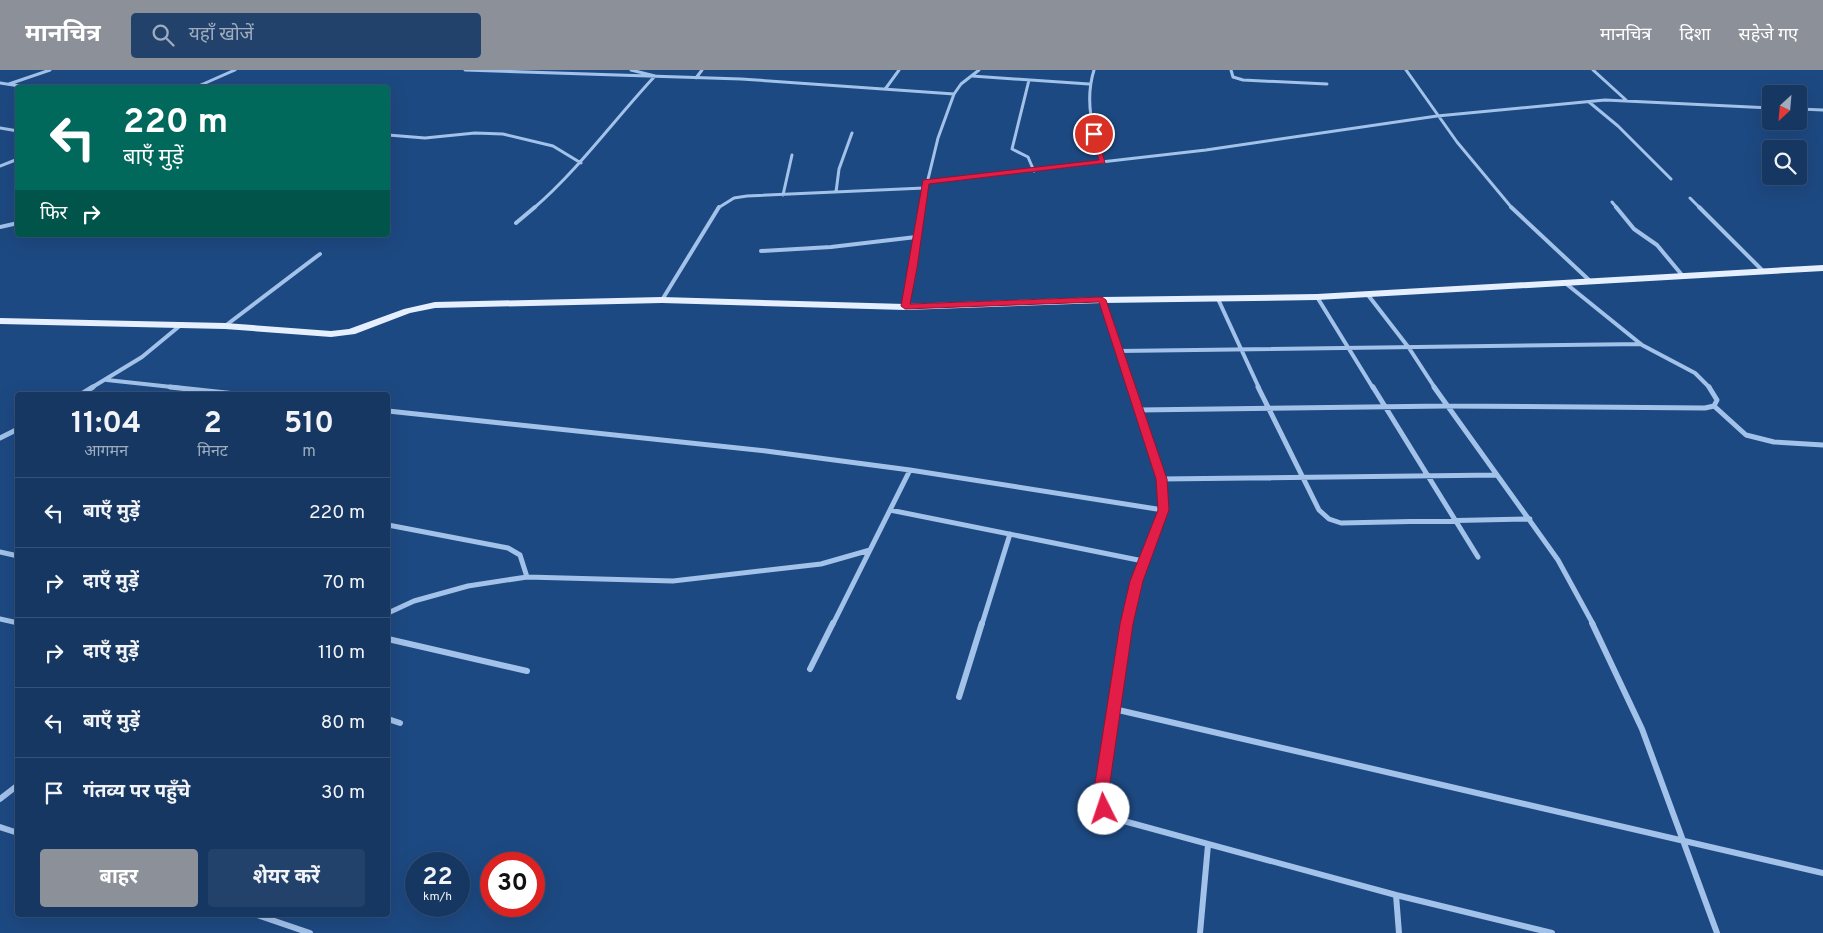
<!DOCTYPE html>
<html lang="hi">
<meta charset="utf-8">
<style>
body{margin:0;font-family:Overpass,"Noto Sans Devanagari",sans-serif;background:#23426b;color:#f1f3f6;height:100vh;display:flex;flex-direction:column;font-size:19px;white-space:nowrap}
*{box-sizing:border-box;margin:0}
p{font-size:16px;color:#9eacbe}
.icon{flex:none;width:28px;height:28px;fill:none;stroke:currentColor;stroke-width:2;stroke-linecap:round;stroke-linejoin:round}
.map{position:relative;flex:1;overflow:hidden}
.side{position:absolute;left:15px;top:322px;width:375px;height:525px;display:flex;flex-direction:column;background:#163762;border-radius:5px;box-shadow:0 5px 20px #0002,0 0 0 1px #355177}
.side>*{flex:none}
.banner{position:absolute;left:15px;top:15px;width:375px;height:152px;border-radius:5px;box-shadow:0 5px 20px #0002,0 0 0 1px #355177;background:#00695c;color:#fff;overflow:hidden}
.needle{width:32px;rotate:206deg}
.buttons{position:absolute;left:1762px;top:15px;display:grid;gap:10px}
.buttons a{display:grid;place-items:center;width:45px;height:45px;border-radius:5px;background:#163762;box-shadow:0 5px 20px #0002,0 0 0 1px #355177;font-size:25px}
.speed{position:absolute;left:405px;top:782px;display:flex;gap:10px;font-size:25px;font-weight:700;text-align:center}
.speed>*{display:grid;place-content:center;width:65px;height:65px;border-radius:50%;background:#163762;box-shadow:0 5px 20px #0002,0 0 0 1px #355177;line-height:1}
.speed small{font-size:12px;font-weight:400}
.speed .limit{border:8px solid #d22;background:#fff;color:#111}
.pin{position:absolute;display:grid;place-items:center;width:42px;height:42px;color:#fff;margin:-21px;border:2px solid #fff;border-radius:50%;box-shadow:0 1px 5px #0007}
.me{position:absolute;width:55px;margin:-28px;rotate:356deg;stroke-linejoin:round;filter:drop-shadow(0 0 4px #0008)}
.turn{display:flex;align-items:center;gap:18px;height:105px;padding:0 25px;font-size:22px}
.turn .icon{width:65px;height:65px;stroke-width:2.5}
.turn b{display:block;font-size:35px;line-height:42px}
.then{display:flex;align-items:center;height:48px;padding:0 25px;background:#0003;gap:10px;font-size:19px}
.eta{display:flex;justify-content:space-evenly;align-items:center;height:85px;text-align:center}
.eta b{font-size:30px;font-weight:700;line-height:35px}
.button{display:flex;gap:10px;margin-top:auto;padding:10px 25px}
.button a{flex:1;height:58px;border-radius:5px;background:#8c9099;color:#fff;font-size:20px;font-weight:700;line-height:58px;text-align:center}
.button a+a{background:#23426b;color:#f1f3f6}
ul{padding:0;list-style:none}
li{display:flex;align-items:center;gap:15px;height:70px;padding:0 25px;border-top:1px solid #355177}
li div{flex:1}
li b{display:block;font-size:19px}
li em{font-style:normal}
header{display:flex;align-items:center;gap:30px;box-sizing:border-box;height:70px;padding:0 25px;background:#8c9099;color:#fff}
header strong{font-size:24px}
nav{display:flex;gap:28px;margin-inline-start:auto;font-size:18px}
.search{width:350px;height:45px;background:#23426b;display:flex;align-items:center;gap:12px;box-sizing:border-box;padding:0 18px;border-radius:5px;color:#9eacbe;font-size:19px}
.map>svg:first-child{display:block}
</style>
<header>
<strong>मानचित्र</strong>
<div class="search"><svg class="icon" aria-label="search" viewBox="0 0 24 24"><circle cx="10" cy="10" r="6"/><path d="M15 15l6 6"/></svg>यहाँ खोजें</div>
<nav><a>मानचित्र</a><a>दिशा</a><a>सहेजे गए</a></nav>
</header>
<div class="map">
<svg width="1823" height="863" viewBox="0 0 1823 863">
<rect width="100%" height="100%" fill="#1d4982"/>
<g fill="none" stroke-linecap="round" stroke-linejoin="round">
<path stroke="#a2c2ea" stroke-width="3" d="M465 0 741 9 954 24
M1094 0C1084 32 1093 61 1103 92
M1231 0 1233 7 1243 10 1327 14
M1406 0 1457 72 1512 138
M1593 0 1626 30
M972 6 1089 14
M696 8 702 0
M1029 10 1012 79 1028 87 1034 101
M0 13 33 18
M9 14 50 0
M194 18 235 0
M886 18 899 0
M1589 32 1618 56 1671 109
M1799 39 1823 40
M0 58 18 61
M388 65 425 68 475 63 503 64 553 76 581 93
M0 96 18 89
M926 112 1206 80 1437 46 1605 30 1771 38
M836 122 839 99 852 63
M783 125 792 85
M1690 128 1700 138
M1612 132 1617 138
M534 138C579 99 614 50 655 6L631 0
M718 138 734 128 747 126 924 118
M921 138 938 68 954 24 961 14 979 0"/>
<path stroke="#a2c2ea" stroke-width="4" d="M1511 137 1589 210
M1616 137 1634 159 1657 175 1682 205
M1699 137 1763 201
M516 153 535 137
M0 157 18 153
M761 181 831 177 916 167
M1564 212 1642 275 1695 303 1710 318
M1368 225 1409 278 1435 318
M1317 227 1373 318
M1218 229 1259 318
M662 230 719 137
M1102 230 1131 318
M905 237 913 198 921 137
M225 256 320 184
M1119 281 1641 274
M107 310 181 318
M91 318 142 287 182 254"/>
<path stroke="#a2c2ea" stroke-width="5" d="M170 317 245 325
M1258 317 1319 440 1329 449 1341 453 1530 449
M1373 317 1478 487
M1434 317 1558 490 1593 554
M80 325 93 317
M1714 336 1746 365 1774 372 1823 375
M1139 340 1446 336 1705 338 1714 336 1717 330 1709 317
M388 341 766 381 910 400 1163 440
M0 368 18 359
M1161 409 1497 405
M890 440 1143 491
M388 455 508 478 520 485 527 507
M0 482 18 486
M388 543 414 531 468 516 527 507 673 511 821 494 870 480
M0 549 18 553
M833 554 910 400
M982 554 1010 464
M1126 554 1136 511 1163 440 1161 409 1131 317"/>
<path stroke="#a2c2ea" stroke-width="6" d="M1126 553 1100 726 1104 739 1120 750 1396 825 1552 863
M1592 553 1642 659 1717 863
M388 569 527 601
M810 599 833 553
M959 627 982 553
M1114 639 1823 803
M388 649 400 653
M0 729 18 715
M0 757 18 763
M1396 825 1399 863
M257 845 310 863
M1200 863 1208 775"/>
<path fill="#e6effe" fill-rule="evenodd" d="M1823 195V201L1317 230 1102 233 905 240 662 233 435 238 410 243 355 264 331 267 225 259 0 254V248L225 253 331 261 349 259 404 239 435 232 662 227 905 234 1102 227 1317 224Z"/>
</g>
<path fill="#e11d48" stroke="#92132f" d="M1094 62 1097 64 1105 93 929 114 917 198 910 234 1102 227 1106 230 1167 409 1169 440 1143 511 1133 554 1108 726 1111 739 1109 744 1104 746 1098 744 1093 726 1120 554 1130 511 1158 440 1156 409 1099 232 905 239 901 236 923 110 1099 90 1091 64Z"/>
</svg>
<div class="buttons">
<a><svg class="needle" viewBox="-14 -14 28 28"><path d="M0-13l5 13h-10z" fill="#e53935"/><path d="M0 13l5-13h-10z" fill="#9eacbe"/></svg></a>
<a><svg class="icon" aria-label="search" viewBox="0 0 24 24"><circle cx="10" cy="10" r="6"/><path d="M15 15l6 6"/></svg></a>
</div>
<div class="speed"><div>22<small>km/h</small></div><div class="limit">30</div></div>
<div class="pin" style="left:1094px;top:64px;background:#d93025"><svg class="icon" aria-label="arrive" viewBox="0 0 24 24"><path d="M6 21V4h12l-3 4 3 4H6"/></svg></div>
<svg class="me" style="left:1104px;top:739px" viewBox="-20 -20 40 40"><circle r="19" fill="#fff"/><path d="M0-13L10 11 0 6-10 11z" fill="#e11d48"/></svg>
<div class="banner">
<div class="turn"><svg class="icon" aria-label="left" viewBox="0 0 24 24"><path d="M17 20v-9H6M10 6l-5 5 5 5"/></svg><div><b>220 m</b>बाएँ मुड़ें</div></div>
<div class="then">फिर<svg class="icon" aria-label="right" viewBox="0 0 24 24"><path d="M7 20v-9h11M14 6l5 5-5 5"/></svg></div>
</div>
<section class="side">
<div class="eta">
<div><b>11:04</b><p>आगमन</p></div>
<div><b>2</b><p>मिनट</p></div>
<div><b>510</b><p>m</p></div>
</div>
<ul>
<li><svg class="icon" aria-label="left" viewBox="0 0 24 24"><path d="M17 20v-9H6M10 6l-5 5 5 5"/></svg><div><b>बाएँ मुड़ें</b></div><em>220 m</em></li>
<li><svg class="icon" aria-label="right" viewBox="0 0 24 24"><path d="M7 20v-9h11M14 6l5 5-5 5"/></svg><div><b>दाएँ मुड़ें</b></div><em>70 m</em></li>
<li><svg class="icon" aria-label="right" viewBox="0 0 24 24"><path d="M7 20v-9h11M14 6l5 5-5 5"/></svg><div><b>दाएँ मुड़ें</b></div><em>110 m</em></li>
<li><svg class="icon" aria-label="left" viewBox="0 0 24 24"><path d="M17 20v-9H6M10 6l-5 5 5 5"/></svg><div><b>बाएँ मुड़ें</b></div><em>80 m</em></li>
<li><svg class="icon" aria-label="arrive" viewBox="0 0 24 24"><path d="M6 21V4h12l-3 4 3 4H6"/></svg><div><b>गंतव्य पर पहुँचे</b></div><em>30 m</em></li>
</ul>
<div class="button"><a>बाहर</a><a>शेयर करें</a></div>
</section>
</div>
